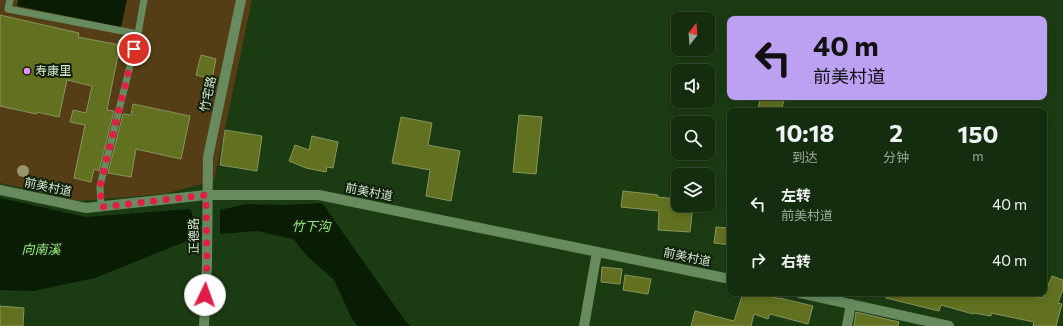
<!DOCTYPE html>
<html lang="zh">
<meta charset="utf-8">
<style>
body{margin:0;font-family:Commissioner,"Noto Sans SC",sans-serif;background:#21391c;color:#f1f3f6;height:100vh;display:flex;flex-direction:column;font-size:15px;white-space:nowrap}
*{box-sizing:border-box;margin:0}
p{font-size:13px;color:#9da89e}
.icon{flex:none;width:22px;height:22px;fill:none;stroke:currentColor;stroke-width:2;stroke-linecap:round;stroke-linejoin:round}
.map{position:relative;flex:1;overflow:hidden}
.details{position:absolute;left:727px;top:108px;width:320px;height:188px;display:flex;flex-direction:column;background:#142d0e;border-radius:8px;box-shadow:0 2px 10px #0003,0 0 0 1px #33492e}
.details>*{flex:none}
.banner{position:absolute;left:727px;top:16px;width:320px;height:84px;border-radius:8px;box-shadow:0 2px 10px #0003,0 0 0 1px #33492e;background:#bca0f2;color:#111;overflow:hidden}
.needle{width:26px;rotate:17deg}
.controls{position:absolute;left:671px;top:12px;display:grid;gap:8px}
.controls a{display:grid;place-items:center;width:44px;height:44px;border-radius:8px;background:#142d0e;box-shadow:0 2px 10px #0003,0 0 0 1px #33492e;font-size:20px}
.pin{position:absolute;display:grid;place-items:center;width:34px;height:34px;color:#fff;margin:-17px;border:2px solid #fff;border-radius:50%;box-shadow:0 1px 4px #0007}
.me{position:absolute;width:44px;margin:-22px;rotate:3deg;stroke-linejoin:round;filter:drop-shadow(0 0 3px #0008)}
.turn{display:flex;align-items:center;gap:14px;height:84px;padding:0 20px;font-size:18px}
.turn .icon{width:52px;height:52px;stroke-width:2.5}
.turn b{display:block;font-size:28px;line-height:34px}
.eta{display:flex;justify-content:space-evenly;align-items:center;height:68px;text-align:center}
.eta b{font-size:24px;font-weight:700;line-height:28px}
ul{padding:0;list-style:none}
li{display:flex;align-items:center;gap:12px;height:56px;padding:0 20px}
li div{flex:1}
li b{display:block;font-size:15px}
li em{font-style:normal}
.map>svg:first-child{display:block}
</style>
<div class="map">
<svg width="1063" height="326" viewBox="0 0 1063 326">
<rect width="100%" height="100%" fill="#1b3c13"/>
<path fill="#553e16" d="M0 0H252L214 181 164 194 79 201 0 183Z"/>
<path fill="#081d04" d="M18 0H127L121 27 17 6Z
M0 198 86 217 190 209C195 218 193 231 189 240L95 278 33 291 0 290Z
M322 203 404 319 410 326H358L352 319 334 280 307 256 293 239 257 231 220 234V210L247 204 285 205Z"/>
<path fill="#61711f" stroke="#88955e" d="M0 15 79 33 78 37 120 45 107 110 114 111 99 171 94 169 91 182 74 178 85 125 70 122 73 110 86 113 92 86 67 80 59 117 37 112 36 114 0 106Z
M201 55 216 59 212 79 196 75Z
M761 97H785L781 111H757Z
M133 104 190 116 181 159 136 149 131 177 108 173 123 114 131 115Z
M519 115 542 117 536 174 513 172Z
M401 117 432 123 428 145 460 151 451 201 426 196 430 170 392 163Z
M225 130 262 136 257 171 220 165Z
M312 136 338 142 333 168 327 167 326 172 306 168 289 161 295 145 309 150Z
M623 191 658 195 657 197 678 199V205H693L690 232 658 230 659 211 621 207Z
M716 227 730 228V245L714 243Z
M602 267 622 269 620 284 601 282Z
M625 275 651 279 648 294 623 290Z
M1052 276 1063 280V289L1058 303 1062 304 1056 326H1033L1034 322 991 313V316L974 313 973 314 941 305 939 311 886 298V293H995L1011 296V293H1018L1043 298Z
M743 293H761L780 299V298L813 306 808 324 770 314 768 319 754 314 751 326H691L695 311 734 321Z
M0 306 24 308 23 326H0Z
M856 312 899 322 898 326H854Z"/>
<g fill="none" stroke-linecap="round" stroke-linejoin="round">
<path stroke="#678b5e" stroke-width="7" d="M10 0 8 9 138 34
M101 207 100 186 138 34 144 0"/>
<path stroke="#678b5e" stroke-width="10" d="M204 326 207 264 208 157 241 0
M584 326 597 252
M847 326 851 304"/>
<path stroke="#678b5e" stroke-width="10" d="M0 190 86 208 206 195H319L730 279
M800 293 949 326"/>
</g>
<circle fill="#96966b" cx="23" cy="171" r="6"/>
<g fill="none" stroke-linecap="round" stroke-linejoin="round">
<path stroke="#e11d48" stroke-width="7" stroke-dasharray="0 12.6" d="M134 49 100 186 102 207 206 195 207 264 205 295"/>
</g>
<circle fill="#e98eff" stroke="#111f0d" stroke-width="1.5" cx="27" cy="71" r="4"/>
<g text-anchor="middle" stroke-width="4" stroke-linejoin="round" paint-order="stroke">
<g font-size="12" fill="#d4e7cf" stroke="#111f0d" text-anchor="start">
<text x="35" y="75">寿康里</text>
</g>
<g font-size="12" fill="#d4e7cf" stroke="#111f0d">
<text transform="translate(208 94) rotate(-78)" y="4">竹宅路</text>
<text transform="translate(48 187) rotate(12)" y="4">前美村道</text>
<text transform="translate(369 192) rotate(11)" y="4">前美村道</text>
<text transform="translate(194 236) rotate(-90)" y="4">正德路</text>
<text transform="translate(687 257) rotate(12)" y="4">前美村道</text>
</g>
<g font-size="13" font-style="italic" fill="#96eb81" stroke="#111f0d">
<text x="311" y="231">竹下沟</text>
<text x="41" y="254">向南溪</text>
</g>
</g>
</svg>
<div class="controls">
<a><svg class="needle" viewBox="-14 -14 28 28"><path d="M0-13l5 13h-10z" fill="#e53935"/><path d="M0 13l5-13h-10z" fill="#9da89e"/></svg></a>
<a><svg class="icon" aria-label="sound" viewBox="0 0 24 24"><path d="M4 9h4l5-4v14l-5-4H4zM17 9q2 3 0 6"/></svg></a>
<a><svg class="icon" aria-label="search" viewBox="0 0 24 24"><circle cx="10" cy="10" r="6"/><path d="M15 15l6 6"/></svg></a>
<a><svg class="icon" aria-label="layers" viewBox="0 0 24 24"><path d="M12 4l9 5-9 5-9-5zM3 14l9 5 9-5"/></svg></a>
</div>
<div class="pin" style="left:134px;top:49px;background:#d93025"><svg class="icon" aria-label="arrive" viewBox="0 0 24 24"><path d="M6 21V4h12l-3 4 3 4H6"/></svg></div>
<svg class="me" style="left:205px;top:295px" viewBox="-20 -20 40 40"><circle r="19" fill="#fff"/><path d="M0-13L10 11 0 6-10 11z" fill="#e11d48"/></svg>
<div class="banner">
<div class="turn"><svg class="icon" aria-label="left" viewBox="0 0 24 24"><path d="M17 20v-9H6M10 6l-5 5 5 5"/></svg><div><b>40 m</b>前美村道</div></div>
</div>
<section class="details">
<div class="eta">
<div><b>10:18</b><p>到达</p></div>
<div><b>2</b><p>分钟</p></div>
<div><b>150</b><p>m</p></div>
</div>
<ul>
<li><svg class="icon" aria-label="left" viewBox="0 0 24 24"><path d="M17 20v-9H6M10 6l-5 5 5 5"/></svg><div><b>左转</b><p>前美村道</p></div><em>40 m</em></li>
<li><svg class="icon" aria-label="right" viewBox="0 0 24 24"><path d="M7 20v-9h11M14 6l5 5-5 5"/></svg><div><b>右转</b></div><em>40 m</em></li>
</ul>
</section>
</div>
